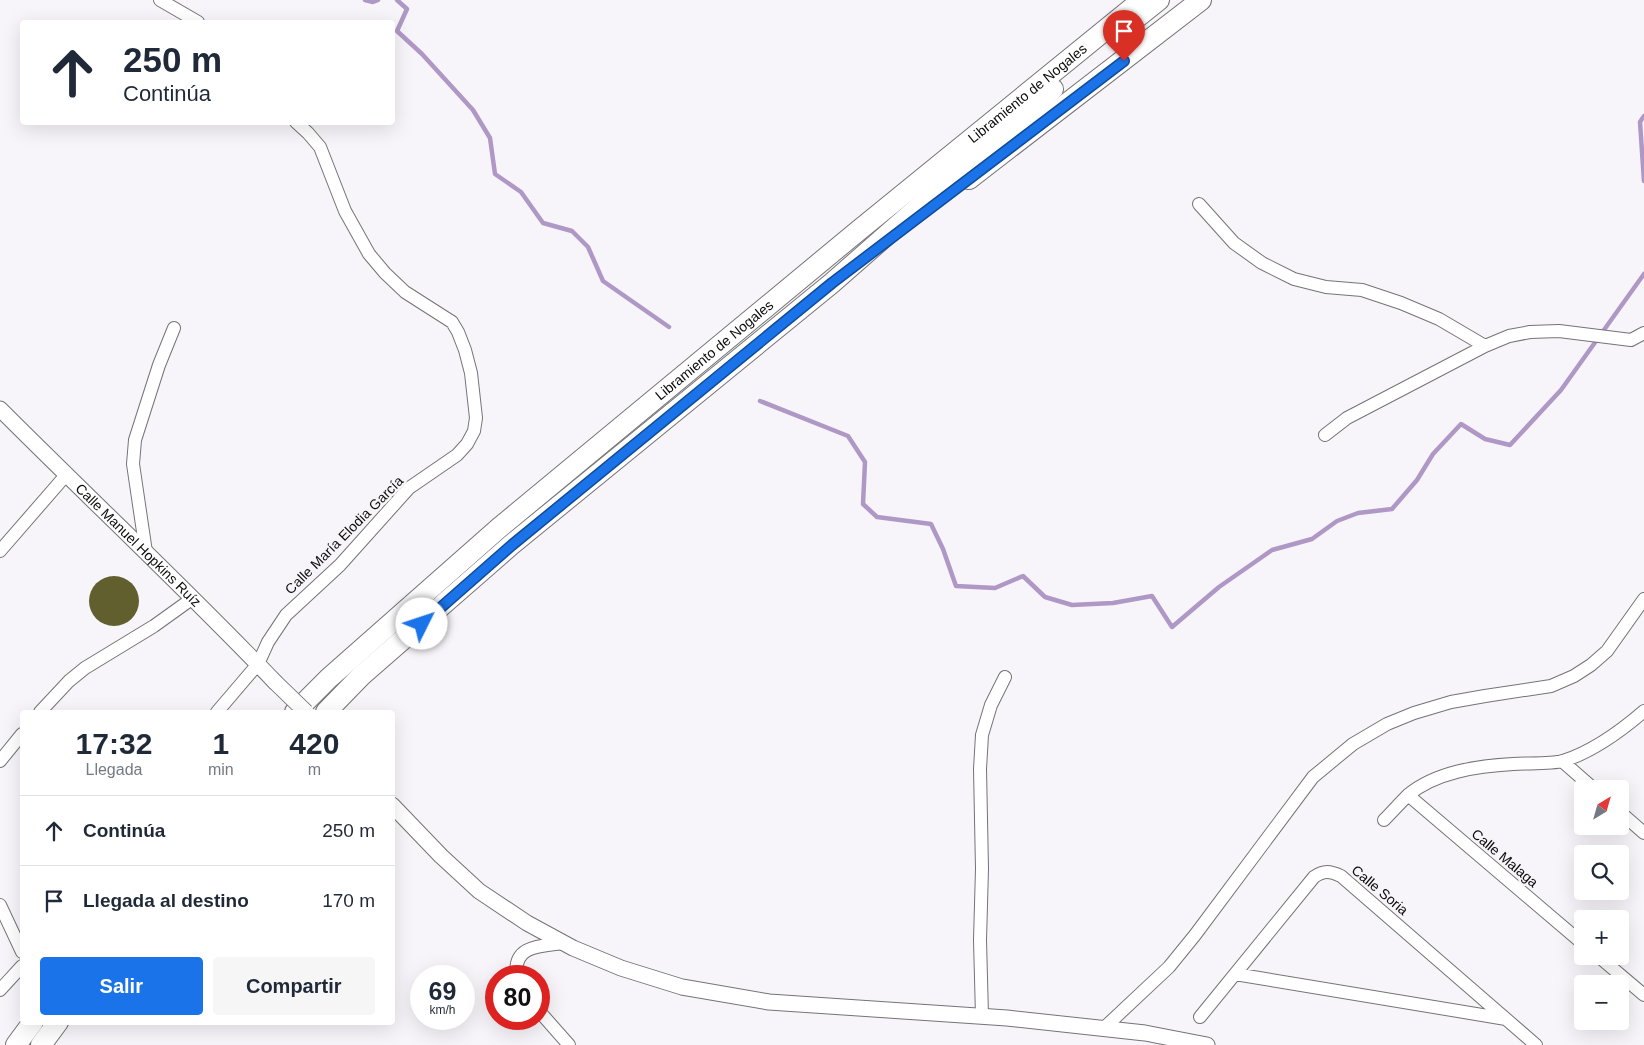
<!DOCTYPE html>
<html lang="es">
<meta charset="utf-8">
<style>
body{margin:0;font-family:Helvetica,sans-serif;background:#f6f6f7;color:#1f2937;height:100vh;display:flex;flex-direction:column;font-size:19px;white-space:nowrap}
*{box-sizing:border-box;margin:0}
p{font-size:16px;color:#747a83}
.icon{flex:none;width:28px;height:28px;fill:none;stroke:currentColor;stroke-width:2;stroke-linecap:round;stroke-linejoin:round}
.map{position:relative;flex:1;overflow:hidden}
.drawer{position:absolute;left:20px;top:710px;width:375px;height:315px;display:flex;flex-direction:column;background:#fff;border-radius:5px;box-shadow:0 5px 20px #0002}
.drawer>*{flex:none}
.banner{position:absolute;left:20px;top:20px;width:375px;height:105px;border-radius:5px;box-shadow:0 5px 20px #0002;background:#fff;color:#1f2937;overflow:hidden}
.needle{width:32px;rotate:37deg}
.controls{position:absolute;left:1574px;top:780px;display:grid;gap:10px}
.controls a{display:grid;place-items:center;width:55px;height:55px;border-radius:5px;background:#fff;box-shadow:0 5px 20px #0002;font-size:25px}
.speed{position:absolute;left:410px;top:965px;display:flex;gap:10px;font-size:25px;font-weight:700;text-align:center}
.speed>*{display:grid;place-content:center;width:65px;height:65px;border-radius:50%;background:#fff;box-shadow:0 5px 20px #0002;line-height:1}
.speed small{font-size:12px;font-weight:400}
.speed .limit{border:8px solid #d22;background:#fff;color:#111}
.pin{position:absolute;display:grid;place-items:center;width:42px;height:42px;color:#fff;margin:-51px -21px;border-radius:50% 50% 50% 0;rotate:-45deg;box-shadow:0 0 5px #0007}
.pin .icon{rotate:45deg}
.me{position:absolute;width:55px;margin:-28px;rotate:49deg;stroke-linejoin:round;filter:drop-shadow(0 0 4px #0008)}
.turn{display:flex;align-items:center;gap:18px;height:105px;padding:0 20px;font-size:22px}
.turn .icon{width:65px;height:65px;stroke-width:2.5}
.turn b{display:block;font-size:35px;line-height:42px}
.eta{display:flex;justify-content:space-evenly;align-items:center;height:85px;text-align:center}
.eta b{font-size:30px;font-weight:600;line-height:35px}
.primary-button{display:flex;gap:10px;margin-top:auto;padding:10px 20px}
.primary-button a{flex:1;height:58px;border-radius:5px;background:#1a73e8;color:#fff;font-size:20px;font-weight:600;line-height:58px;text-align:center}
.primary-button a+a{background:#f6f6f7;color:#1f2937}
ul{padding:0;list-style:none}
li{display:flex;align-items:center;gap:15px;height:70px;padding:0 20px;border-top:1px solid #e0e1e3}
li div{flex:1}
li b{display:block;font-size:19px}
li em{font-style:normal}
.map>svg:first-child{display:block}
</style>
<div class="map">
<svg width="1644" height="1045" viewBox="0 0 1644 1045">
<rect width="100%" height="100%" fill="#f7f5f9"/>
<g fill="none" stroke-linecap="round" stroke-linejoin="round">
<path stroke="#af98c5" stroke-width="4.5" d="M365 0 373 2 378 0
M397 0 407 9 397 31 422 54 473 110 490 138 495 174 521 192 543 223 572 231 588 247 603 281 669 327
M1644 116 1640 122 1644 181
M760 401 848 436 865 462 863 504 877 517 931 524 943 549 956 586 995 588 1023 576 1045 597 1072 605 1113 603 1152 596 1172 627 1219 587 1272 550 1312 539 1337 521 1358 513 1392 509 1417 480 1433 454 1461 424 1485 439 1510 445 1561 390 1644 274"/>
</g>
<path fill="#625f2f" d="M89 601a25 25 0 1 1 50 0a25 25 0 1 1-50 0Z"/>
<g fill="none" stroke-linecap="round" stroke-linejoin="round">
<defs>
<path id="minor" d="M160 0 198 22
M1199 204 1234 243 1262 263 1294 279 1326 287 1362 290 1401 303 1439 319 1485 346
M1325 435 1347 418 1485 346 1509 336 1530 332 1559 331 1631 340 1644 333
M0 551 66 475
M146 552 133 464 135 440 159 365 174 328
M40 712 69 681 85 668 154 626 193 598
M217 712 258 664 268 642 286 615 340 565 409 488 457 455 467 444 474 431 476 418 471 373 465 350 458 332 452 322 405 292 385 273 369 254 345 211 320 147 308 133 296 122
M0 761 22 734
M1562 761 1594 789
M1408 795 1582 943
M1620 812 1644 833
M1384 820C1392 812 1400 803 1408 795 1436 772 1477 766 1513 764 1527 763 1551 764 1563 761 1591 752 1622 730 1644 711
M0 905 22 952
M1598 956 1644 995
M1235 974 1506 1019
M517 976C512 945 541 946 563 943
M0 990 22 966
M539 1011 569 1045
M982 1016 980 940 982 869 980 769 982 735 991 705 1005 677
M1200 1017 1314 877C1324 870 1330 871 1341 876L1536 1045
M1104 1028 1169 967 1195 935 1313 777 1353 744 1387 724 1414 713 1451 702 1485 696 1551 686 1574 676 1591 665 1607 651 1644 599"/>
<g id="tertiary">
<path id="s1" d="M0 409C91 500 186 589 275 682"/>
<path d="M392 805 441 856 479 891 527 923 573 948 621 968 682 987 769 1002 1007 1018 1145 1033 1207 1045"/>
</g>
<g id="trunk">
<path d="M1134 20 1159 0"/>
<path d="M969 179 1201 0"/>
<path id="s2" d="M295 712 329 678 499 528 858 231 1142 0"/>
<path d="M326 712 361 676 511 545 832 283 1053 89"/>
<path d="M16 1045 33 1022"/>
<path d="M41 1045 58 1022"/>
</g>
</defs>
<use href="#minor" stroke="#757377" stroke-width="14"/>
<use href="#tertiary" stroke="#757377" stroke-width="17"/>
<use href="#trunk" stroke="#757377" stroke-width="22"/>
<use href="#minor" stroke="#fff" stroke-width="12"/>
<use href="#tertiary" stroke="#fff" stroke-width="15"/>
<use href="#trunk" stroke="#fff" stroke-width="20"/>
<defs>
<path id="tertiary-bridge" d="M275 682 306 712"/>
</defs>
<use href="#tertiary-bridge" stroke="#757377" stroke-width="17" stroke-linecap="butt"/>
<use href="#tertiary-bridge" stroke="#fff" stroke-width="15"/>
</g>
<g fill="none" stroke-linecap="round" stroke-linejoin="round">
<defs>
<path id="route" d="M422 624 512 545 832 283 1124 61"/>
</defs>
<use href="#route" stroke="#114b97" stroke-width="12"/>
<use href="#route" stroke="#1a73e8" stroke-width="9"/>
</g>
<g text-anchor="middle" stroke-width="5" stroke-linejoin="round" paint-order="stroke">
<g font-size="14" fill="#0c0b0c" stroke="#f7f5f9">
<text dy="5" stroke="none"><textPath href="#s2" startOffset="959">Libramiento de Nogales</textPath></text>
<text dy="5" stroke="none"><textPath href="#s2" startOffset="554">Libramiento de Nogales</textPath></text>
<text transform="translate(344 535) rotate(-45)" y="5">Calle María Elodia García</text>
<text dy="5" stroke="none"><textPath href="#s1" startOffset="194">Calle Manuel Hopkins Ruíz</textPath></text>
<text transform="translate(1505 858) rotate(40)" y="5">Calle Malaga</text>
<text transform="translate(1380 890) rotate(40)" y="5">Calle Soria</text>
</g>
</g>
</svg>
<div class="controls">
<a><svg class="needle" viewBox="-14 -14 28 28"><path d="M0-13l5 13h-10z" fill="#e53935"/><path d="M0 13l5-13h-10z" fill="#747a83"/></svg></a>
<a><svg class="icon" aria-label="search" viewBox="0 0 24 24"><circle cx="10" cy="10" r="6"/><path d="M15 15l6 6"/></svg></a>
<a>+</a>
<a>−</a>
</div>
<div class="speed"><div>69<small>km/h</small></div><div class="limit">80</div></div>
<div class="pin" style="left:1124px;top:61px;background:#d93025"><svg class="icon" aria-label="arrive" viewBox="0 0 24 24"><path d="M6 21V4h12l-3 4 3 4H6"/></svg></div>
<svg class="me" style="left:422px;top:624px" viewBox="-20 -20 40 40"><circle r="19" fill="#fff"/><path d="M0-13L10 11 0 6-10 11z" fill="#1a73e8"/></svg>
<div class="banner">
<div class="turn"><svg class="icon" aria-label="ahead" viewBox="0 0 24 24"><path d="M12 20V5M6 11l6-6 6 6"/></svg><div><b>250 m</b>Continúa</div></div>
</div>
<section class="drawer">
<div class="eta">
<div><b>17:32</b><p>Llegada</p></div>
<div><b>1</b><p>min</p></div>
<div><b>420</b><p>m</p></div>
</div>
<ul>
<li><svg class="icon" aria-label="ahead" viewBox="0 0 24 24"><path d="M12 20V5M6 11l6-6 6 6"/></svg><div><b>Continúa</b></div><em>250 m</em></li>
<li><svg class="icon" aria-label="arrive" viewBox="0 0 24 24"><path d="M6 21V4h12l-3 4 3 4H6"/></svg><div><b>Llegada al destino</b></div><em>170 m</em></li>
</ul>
<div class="primary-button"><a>Salir</a><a>Compartir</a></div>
</section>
</div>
